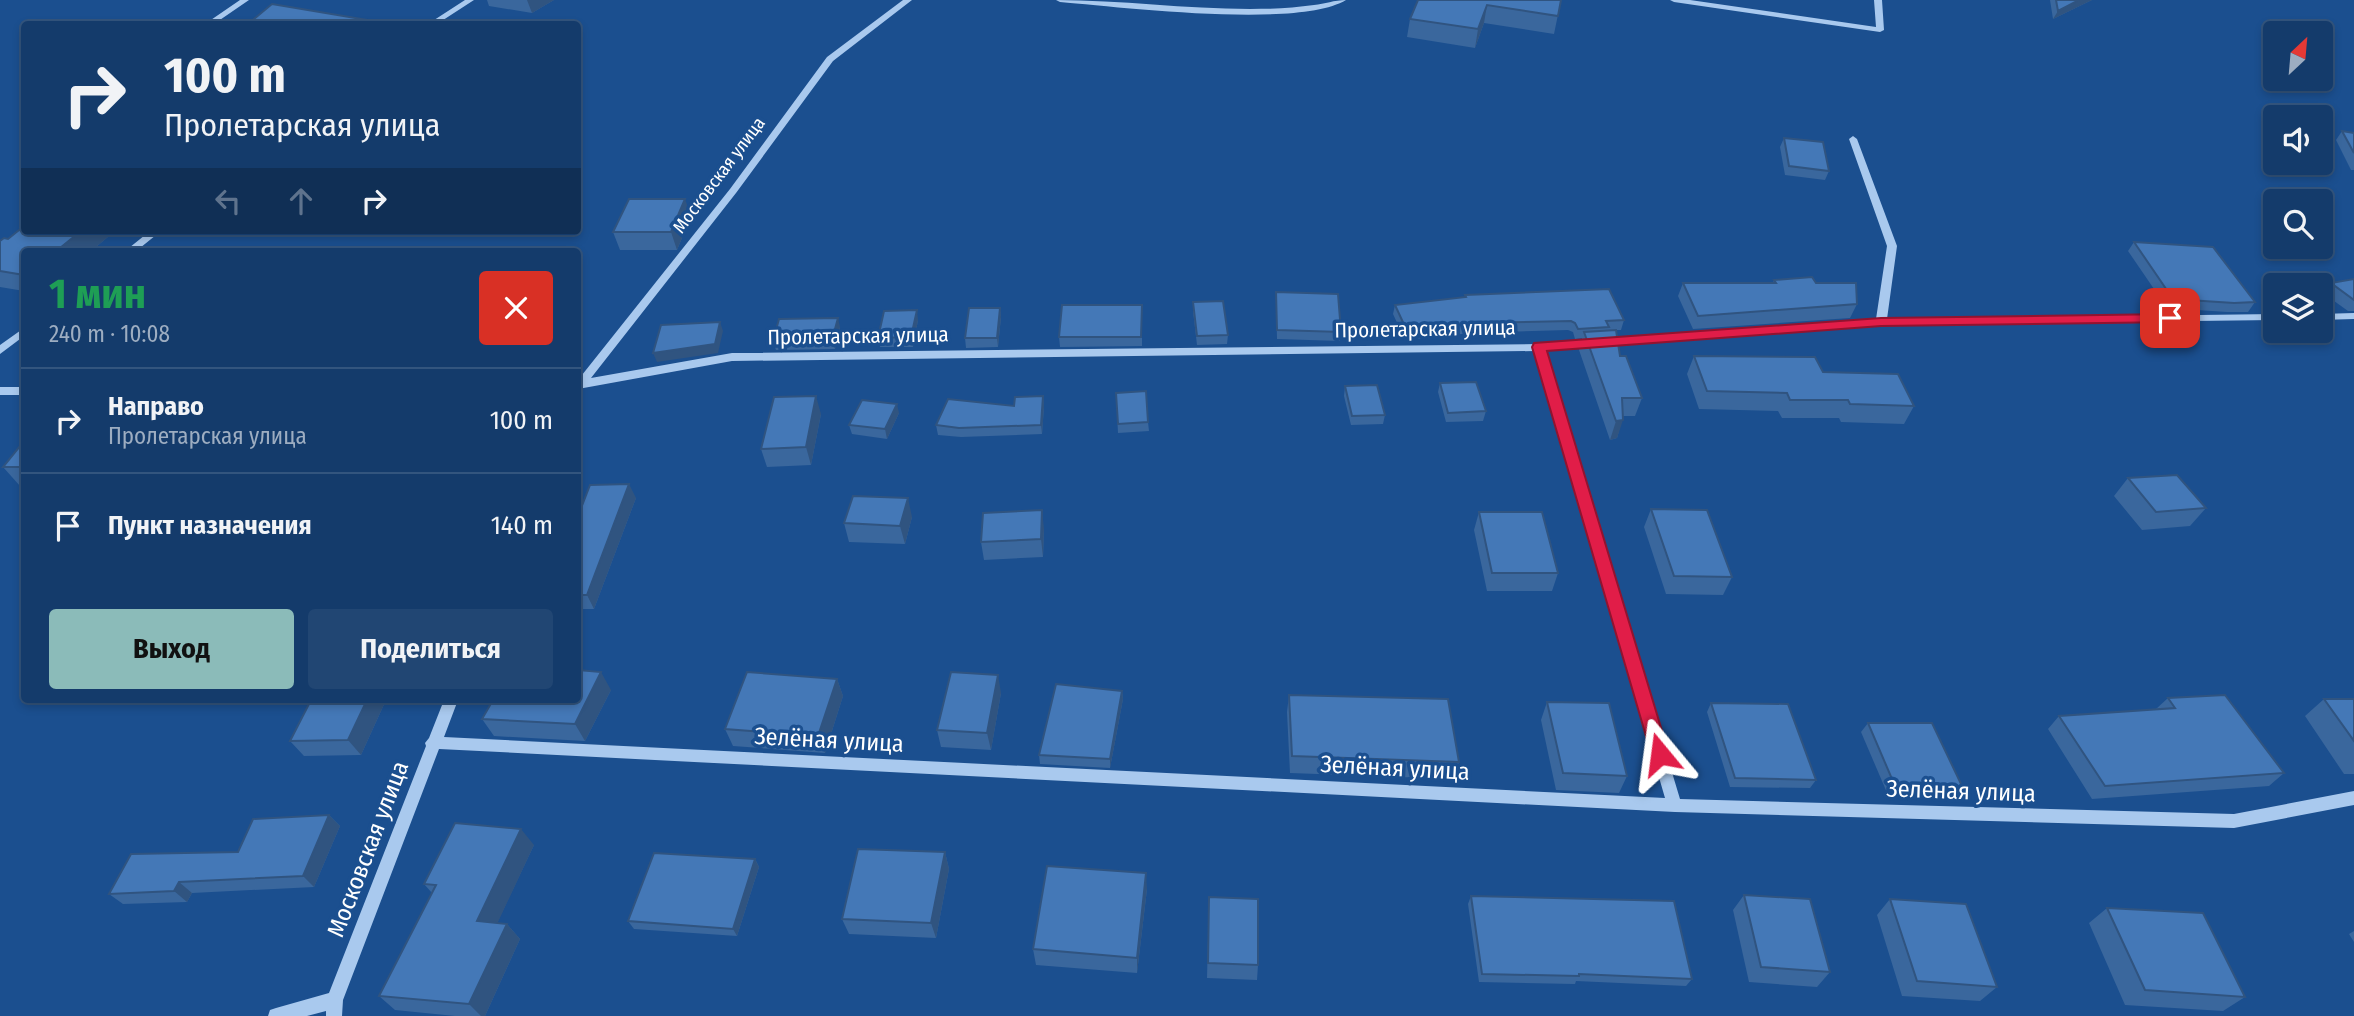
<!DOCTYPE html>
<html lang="ru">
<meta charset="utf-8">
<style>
body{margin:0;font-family:"Fira Sans Condensed",sans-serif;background:#214673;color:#f1f3f6;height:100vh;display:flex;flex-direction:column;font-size:26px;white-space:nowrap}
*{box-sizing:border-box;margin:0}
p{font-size:23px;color:#9dadc1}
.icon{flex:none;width:38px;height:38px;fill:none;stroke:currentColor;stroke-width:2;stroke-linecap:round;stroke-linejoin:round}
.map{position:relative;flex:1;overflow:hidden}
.details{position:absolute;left:21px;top:248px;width:560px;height:455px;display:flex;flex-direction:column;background:#143b6b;border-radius:7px;box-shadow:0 4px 10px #0003,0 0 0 2px #33557e}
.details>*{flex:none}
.hud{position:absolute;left:21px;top:21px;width:560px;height:214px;border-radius:7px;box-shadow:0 4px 10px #0003,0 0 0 2px #33557e;background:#143b6b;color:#f1f3f6;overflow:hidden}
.needle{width:46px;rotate:26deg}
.fabs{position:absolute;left:2263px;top:21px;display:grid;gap:14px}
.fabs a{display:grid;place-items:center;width:70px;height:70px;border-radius:7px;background:#143b6b;box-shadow:0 4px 10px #0003,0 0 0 2px #33557e;font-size:35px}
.pin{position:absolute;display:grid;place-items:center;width:60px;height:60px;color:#fff;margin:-30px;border-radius:14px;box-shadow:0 4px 10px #0006}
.me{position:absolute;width:77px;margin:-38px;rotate:344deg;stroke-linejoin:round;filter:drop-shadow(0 0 5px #0008)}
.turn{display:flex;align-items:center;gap:24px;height:147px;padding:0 28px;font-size:32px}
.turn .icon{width:91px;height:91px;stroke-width:2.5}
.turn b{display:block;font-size:49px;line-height:60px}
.lanes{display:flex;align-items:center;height:66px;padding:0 28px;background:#0003;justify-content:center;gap:35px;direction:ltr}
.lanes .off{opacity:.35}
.round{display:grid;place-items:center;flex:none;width:74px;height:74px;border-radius:7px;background:#214673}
.head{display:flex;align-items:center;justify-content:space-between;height:119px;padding:0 28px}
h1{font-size:42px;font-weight:700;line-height:52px;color:#1e9e55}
.cta{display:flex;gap:14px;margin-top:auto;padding:14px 28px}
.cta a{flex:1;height:80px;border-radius:7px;background:#8bbbb9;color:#111;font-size:28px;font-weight:700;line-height:80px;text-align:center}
.cta a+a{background:#214673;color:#f1f3f6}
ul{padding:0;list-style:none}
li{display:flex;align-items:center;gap:21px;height:105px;padding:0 28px;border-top:2px solid #33557e}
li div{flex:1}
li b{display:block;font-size:26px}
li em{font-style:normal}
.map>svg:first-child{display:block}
</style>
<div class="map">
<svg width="2354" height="1016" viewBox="0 0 2354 1016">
<rect width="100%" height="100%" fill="#1b4f8f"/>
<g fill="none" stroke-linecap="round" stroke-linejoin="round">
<path fill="#a9c9ee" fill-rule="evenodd" d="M240 0H249L214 24H205Z
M465 0H474L437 24H428Z
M903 0H912L833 61 736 193 591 378 732 353 1539 344 1876 319 1887 246 1849 139 1853 136 1857 139 1897 246 1887 319 2275 314V320L1881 325 1545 350 1680 799 2234 814 2354 791V805L2234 828 1675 812 439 749 343 1000 342 1016H326V1011L307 1016H268L270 1010 276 1008 329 993 426 746 425 743 429 738 444 700H458L444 737 1665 798 1535 351 732 361 578 389V380L730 189 827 57Z
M1056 0C1121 0 1185 9 1250 9 1271 9 1293 8 1314 5 1325 4 1334 0 1346 0 1298 29 1121 7 1060 2Z
M1670 0H1690L1876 27 1874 0H1882L1884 30 1880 32 1674 2Z
M150 231H161L135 252H124Z
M2354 313V319L2320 320V314Z
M24 328V336L0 354V345Z
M0 387H24V395H0Z"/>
</g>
<path fill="#3a679d" d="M487 0H554L532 13 489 6Z
M1418 0H1561L1554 34 1484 23 1475 48 1407 37 1410 19Z
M2050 0H2092L2053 19Z
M2342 131 2354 133V170H2351L2336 140Z
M1784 138 1829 171 1825 180 1785 175 1780 147Z
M691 216 677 250H620L613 232Z
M24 231H115L90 252H24V291L0 287V241L8 239Z
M2134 242 2255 302 2248 312H2227L2167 308 2128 251Z
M2354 279V311H2348L2323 293 2331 283Z
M1774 280 1816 283 1857 304 1850 318 1693 329 1678 296 1683 283H1773Z
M1276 292 1341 332 1340 341 1277 339Z
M1465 295 1624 320 1621 330H1616L1620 356 1642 398 1635 416H1623L1617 438 1610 440 1579 350 1582 338 1575 339 1573 332 1568 330 1471 333 1405 340 1393 314 1395 305 1465 298Z
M1193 302 1228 335 1227 344 1197 345 1193 311Z
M1142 305V346L1060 347 1059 337Z
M1000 308 1001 317 998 347 966 348 965 338Z
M918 320 913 347H880L878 338Z
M840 327 835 349 776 350 773 341Z
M1694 356 1823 372 1914 406 1904 424 1841 422 1839 418H1782L1778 411 1699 409 1687 374Z
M1440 383 1486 411 1483 421 1446 422 1438 392Z
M1345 386 1385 415 1383 424 1351 425 1344 396Z
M1116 393 1148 422 1149 431 1118 433Z
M1043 396 1044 406 1042 434 961 437 938 435 936 425 1014 406Z
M899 413 887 439 852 434 849 425Z
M821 414 811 465 767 467 761 449Z
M24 441V486H20L3 467Z
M2128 478 2206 508 2190 526 2142 530 2114 496Z
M636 498 594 609H578V516Z
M1651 509 1732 577 1723 595 1666 594 1644 527Z
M1479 512 1558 573 1552 591H1487L1474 530Z
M912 517 905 544 849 542 844 523Z
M1044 529 1043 557 984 560 981 542Z
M837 679 843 696 825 753 733 746 725 729Z
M611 690 585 741 494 736 482 719Z
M1122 691 1123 699 1110 768 1040 764 1039 755Z
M1001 693 991 750 941 747 937 730Z
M1289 695 1459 762 1454 779 1290 773 1287 712Z
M2168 698 2284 773 2269 786 2092 799 2048 729 2059 716 2156 709Z
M2324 699H2354V774H2344L2305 716Z
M386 700 361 755 304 756 290 741Z
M1547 702 1627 776 1619 793 1556 790 1541 720Z
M1711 703 1816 780 1810 788 1730 787 1707 712Z
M1868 723 1962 786 1955 795H1888L1861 732Z
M329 815 340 826 314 887 192 893 187 902 123 904 109 894 238 852Z
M534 845 497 923 507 924 520 939 485 1016H455L395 1010 379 996 432 893 424 884Z
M945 852 949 869 936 938 849 934 842 919Z
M755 859 759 867 737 936 634 929 628 921Z
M1147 889 1137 973 1036 965 1033 949Z
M1744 895 1830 972 1817 987 1749 982 1733 910Z
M1471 896 1692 979 1686 986 1576 981 1575 984 1479 982 1468 904Z
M1209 897 1258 965 1257 980 1207 978Z
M1890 899 1997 987 1980 1001 1902 996 1877 915Z
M2107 908 2245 997 2223 1011 2125 1005 2089 923Z
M2354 931V942L2349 934Z"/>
<path fill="#305480" d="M527 0H554L532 13Z
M2079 0H2092L2053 19 2058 11Z
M1487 5 1484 23 1475 48 1478 29Z
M685 199 691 216 677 250 671 232Z
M81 231H115L90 252H55Z
M1000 308 1001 317 998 347 997 338Z
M917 310 918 320 913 347 911 337Z
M838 318 840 327 835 349 832 340Z
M720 322 723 331 718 353 657 362 653 353Z
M816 396 821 414 811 465 806 447Z
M1043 396 1044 406 1042 434 1041 425Z
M897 404 899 413 887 439 885 429Z
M1623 420 1617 438 1610 440 1616 421Z
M629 484 636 498 594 609 587 595Z
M908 498 912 517 905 544 900 526Z
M1042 510 1044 529 1043 557 1041 539Z
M601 672 611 690 585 741 575 724Z
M998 675 1001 693 991 750 987 733Z
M837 679 843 696 825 753 818 736Z
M1122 691 1123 699 1110 768V759Z
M367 700H386L361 755 348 740Z
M329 815 340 826 314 887 303 876Z
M521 829 534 845 491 937 477 921Z
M945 852 949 869 936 938 931 923Z
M755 859 759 867 737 936 733 929Z
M1146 873 1147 889 1137 973V958Z
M179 882 192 893 187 902 174 891Z
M507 924 520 939 485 1016H481L469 1004Z"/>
<path fill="#4478b7" stroke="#305480" stroke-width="2" d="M1418 0H1561L1558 16 1487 5 1478 29 1410 19Z
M2056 0H2079L2058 11Z
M272 4 391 24H248Z
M2342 131 2354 133V153Z
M1784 138 1823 142 1829 171 1789 166Z
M629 199H685L671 232H613Z
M24 226V231H81L55 252H24V275L0 271V241L4 238 8 239Z
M2134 242 2213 247 2255 302 2234 303 2173 299Z
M1812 277 1816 283H1856L1857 304 1698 316 1683 283H1776L1774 280Z
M2354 279V300L2331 283Z
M1609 289 1624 320 1606 321 1609 327 1578 329 1575 323 1571 321 1473 323 1407 331 1395 305 1466 297 1465 295Z
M1276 292 1338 294 1341 332 1277 330Z
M1223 301 1228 335 1197 336 1193 302Z
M1062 305H1142L1141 337H1059Z
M969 308H1000L997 338H965Z
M917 310 911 337 878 338 884 311Z
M838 318 832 340 773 341 779 319Z
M720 322 715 344 653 353 661 325Z
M1616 330 1620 356H1626L1642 398H1622L1623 420 1616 421 1584 332Z
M1694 356 1815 357 1823 372 1898 374 1914 406 1850 404 1848 400H1790L1787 393 1707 391Z
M1476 382 1486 411 1448 413 1440 383Z
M1377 385 1385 415 1352 416 1345 386Z
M1146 391 1148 422 1118 424 1116 393Z
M816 396 806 447 761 449 774 397Z
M1043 396 1041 425 959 428 936 425 948 399 1014 406 1015 397Z
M862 400 897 404 885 429 849 425Z
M24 441V467H3Z
M2177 475 2206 508 2156 512 2128 478Z
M629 484 587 595H578V516L590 485Z
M853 496 908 498 900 526 844 523Z
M1651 509 1707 510 1732 577 1674 576Z
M1042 510 1041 539 981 542 983 513Z
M1479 512H1542L1558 573H1492Z
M578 670 601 672 575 724 482 719 493 700H578Z
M747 672 837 679 818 736 725 729Z
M951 672 998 675 987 733 937 730Z
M1056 684 1122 691 1110 759 1039 755Z
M1289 695 1448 699 1459 762 1292 756Z
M2225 695 2284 773 2105 786 2059 716 2175 708 2168 698Z
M2324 699H2354V741Z
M311 700H367L348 740 290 741Z
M1547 702 1609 703 1627 776 1563 773Z
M1711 703 1788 704 1816 780 1735 778Z
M1868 723H1932L1962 786H1895Z
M329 815 303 876 179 882 174 891 109 894 131 854 238 852 253 819Z
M455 823 521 829 477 921 507 924 469 1004 379 996 436 885 424 884Z
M858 849 945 852 931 923 842 919Z
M654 853 755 859 733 929 628 921Z
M1047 866 1146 873 1137 958 1033 949Z
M1744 895 1810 899 1830 972 1761 967Z
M1471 896 1674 901 1692 979 1579 974V976L1482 974Z
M1209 897 1258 899V965L1208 963Z
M1890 899 1966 904 1997 987 1917 981Z
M2107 908 2203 913 2245 997 2145 990Z"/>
<path fill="#e11d48" stroke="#92132f" stroke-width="2" d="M2170 314 2177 318 2175 322 1881 326 1547 351 1669 754 1666 760H1653L1532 347 1534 343 1881 318Z"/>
<g text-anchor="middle" stroke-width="7" stroke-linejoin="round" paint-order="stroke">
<g font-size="18" fill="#fff" stroke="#1b4f8f">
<text transform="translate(719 175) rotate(-53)" y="6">Московская улица</text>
</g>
<g font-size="21" fill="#fff" stroke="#1b4f8f">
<text transform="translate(1425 329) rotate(-1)" y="7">Пролетарская улица</text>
<text transform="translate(858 336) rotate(-1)" y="7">Пролетарская улица</text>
</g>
<g font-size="24" fill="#fff" stroke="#1b4f8f">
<text transform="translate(829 740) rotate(3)" y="8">Зелёная улица</text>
<text transform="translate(1395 768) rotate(3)" y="8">Зелёная улица</text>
<text transform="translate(1961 791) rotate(2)" y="8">Зелёная улица</text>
<text transform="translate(368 849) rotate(-69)" y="8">Московская улица</text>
</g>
</g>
</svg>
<div class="fabs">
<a><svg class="needle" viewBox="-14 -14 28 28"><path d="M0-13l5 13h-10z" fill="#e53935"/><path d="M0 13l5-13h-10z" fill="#9dadc1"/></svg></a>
<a><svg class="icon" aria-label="sound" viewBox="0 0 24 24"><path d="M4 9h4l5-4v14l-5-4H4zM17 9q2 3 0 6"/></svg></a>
<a><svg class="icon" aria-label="search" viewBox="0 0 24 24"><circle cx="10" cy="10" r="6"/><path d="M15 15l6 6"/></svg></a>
<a><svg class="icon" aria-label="layers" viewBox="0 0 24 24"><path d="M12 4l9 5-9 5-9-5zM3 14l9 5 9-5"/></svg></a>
</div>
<div class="pin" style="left:2170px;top:318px;background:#d93025"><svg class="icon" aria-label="arrive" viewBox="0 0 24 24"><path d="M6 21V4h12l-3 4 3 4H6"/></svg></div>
<svg class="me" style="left:1660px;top:754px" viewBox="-20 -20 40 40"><path d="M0-17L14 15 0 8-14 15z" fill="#e11d48" stroke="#fff" stroke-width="4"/></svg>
<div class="hud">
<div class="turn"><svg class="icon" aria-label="right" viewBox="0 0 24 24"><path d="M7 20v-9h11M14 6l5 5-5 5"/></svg><div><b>100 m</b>Пролетарская улица</div></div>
<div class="lanes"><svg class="icon off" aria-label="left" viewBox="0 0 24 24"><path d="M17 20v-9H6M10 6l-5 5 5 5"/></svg><svg class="icon off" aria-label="ahead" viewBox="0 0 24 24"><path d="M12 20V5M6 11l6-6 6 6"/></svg><svg class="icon" aria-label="right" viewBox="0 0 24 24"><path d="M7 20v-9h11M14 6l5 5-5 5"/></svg></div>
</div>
<section class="details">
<div class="head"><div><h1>1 мин</h1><p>240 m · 10:08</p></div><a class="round" style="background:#d93025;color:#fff"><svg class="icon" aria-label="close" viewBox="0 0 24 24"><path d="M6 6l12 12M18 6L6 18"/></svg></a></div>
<ul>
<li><svg class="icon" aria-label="right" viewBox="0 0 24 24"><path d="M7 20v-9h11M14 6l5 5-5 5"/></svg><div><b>Направо</b><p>Пролетарская улица</p></div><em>100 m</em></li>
<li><svg class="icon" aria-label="arrive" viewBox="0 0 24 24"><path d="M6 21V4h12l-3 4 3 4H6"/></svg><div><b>Пункт назначения</b></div><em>140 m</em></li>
</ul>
<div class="cta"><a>Выход</a><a>Поделиться</a></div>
</section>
</div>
